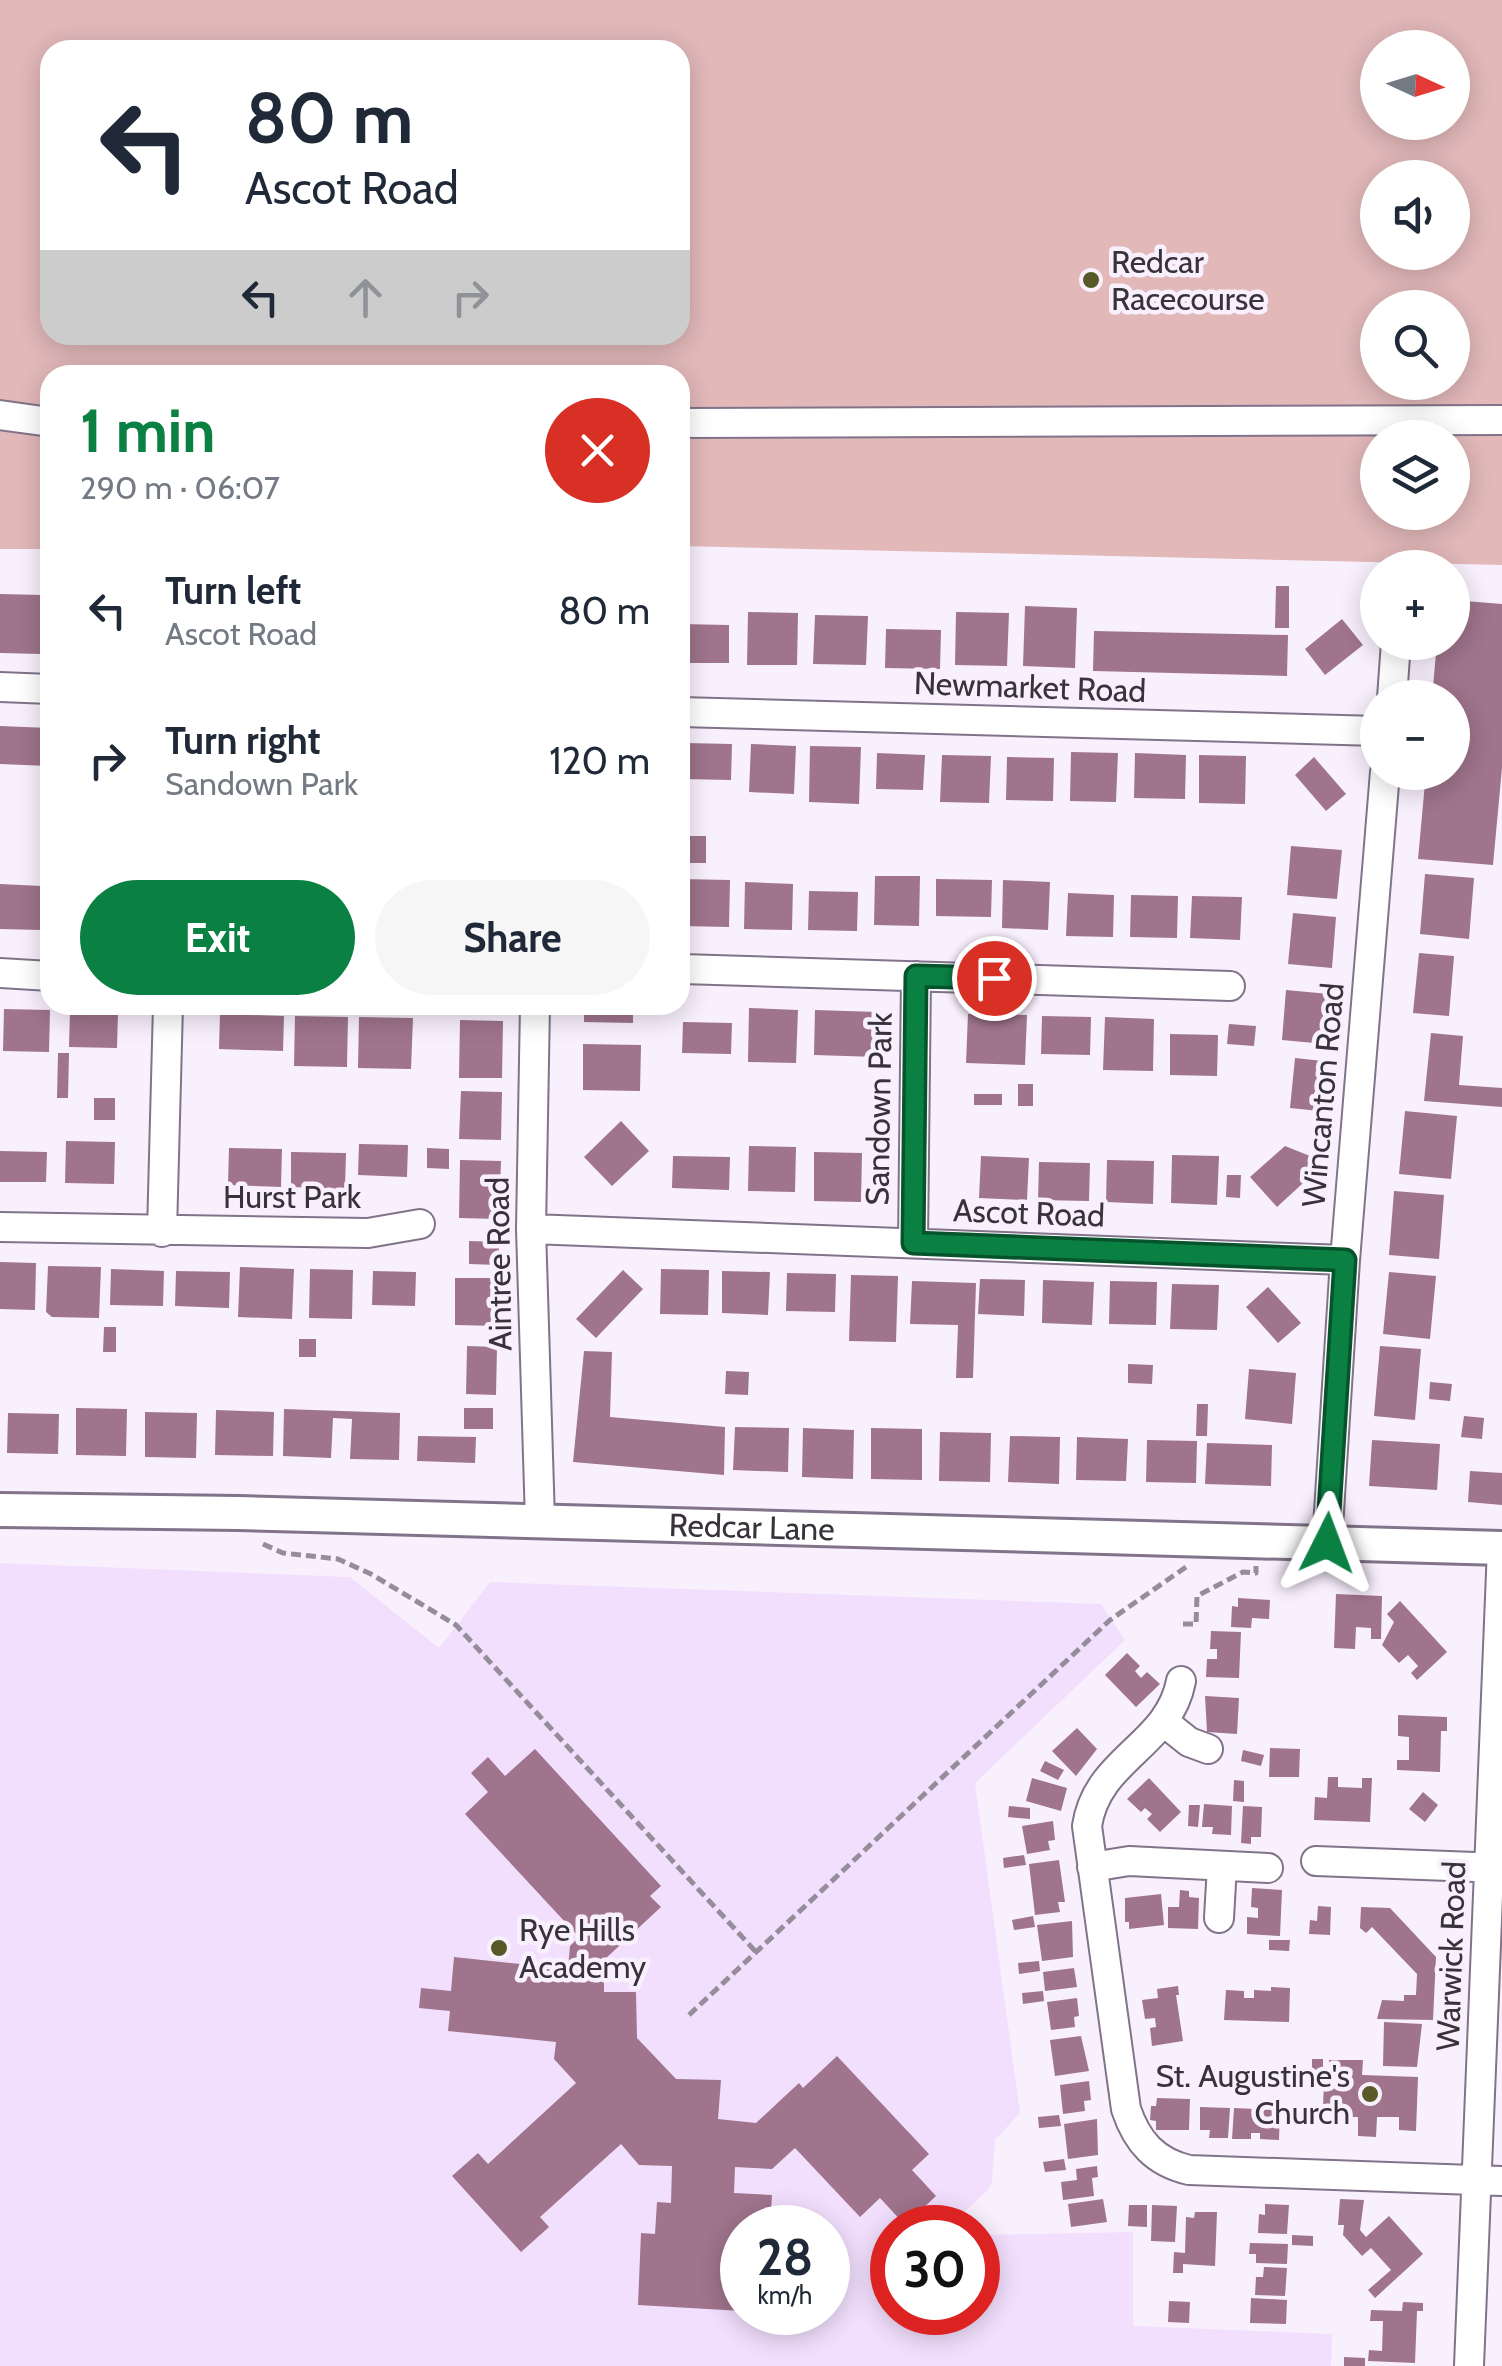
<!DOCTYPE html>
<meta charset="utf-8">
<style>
body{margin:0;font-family:Cabin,sans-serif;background:#f6f6f7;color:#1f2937;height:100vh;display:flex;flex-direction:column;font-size:38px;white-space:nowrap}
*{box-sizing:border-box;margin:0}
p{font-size:32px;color:#747a83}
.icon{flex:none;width:55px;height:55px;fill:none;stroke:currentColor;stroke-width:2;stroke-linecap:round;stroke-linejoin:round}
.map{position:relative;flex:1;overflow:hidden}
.drawer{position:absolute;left:40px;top:365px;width:650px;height:650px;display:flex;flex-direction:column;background:#fff;border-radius:30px;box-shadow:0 5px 25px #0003}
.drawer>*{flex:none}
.hud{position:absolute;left:40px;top:40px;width:650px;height:305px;border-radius:30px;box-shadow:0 5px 25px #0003;background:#fff;color:#1f2937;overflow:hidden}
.needle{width:65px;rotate:94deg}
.controls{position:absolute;left:1360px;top:30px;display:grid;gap:20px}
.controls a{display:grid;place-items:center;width:110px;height:110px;border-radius:50%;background:#fff;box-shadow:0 5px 25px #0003;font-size:50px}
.speed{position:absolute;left:720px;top:2205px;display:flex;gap:20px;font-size:50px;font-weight:700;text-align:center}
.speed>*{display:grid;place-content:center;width:130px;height:130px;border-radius:50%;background:#fff;box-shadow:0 5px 25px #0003;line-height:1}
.speed small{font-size:25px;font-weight:400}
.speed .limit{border:15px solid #d22;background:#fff;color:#111}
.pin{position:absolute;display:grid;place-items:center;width:85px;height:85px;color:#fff;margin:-42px;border:5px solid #fff;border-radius:50%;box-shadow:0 2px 10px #0007}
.me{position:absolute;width:110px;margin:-55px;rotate:3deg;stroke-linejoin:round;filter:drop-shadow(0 0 8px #0008)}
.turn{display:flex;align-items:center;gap:35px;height:210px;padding:0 40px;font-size:45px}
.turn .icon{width:130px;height:130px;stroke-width:2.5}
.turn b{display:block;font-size:70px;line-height:85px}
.lanes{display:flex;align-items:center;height:95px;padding:0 40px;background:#0003;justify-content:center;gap:50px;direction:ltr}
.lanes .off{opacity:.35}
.round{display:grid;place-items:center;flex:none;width:105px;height:105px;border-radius:52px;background:#f6f6f7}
.head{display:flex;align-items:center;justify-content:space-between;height:170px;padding:0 40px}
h1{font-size:60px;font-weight:700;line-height:75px;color:#0b8043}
.primary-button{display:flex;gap:20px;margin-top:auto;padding:20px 40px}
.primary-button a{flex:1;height:115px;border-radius:60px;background:#0b8043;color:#fff;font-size:40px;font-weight:700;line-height:115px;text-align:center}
.primary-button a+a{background:#f6f6f7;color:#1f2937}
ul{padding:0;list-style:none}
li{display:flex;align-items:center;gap:30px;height:150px;padding:0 40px}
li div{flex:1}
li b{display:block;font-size:38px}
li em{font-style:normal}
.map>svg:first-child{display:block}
</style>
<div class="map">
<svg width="1502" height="2366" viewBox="0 0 1502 2366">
<rect width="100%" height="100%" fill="#f9f0fe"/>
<path fill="#f2dffe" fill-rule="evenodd" d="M0 1563 350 1577 439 1648 490 1582 1101 1604 1125 1640 975 1783 1020 2113 995 2140 992 2182 988 2190 948 2227 892 2228V2312H978V2235L1133 2232V2326L1332 2334 1331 2366H0ZM742 2228H828V2312H742Z"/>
<path fill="#e2b8b9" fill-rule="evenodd" d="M0 0H1502V565L680 546V375H50V549H0ZM1378 48H1452V122H1378ZM50 50H680V335H50ZM1378 178H1452V252H1378ZM1378 308H1452V382H1378ZM1378 438H1452V512H1378Z"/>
<path fill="#9f748c" d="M1276 586H1289V628H1275Z
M0 594 43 595 41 654 0 653Z
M1452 600 1502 604V768L1493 865 1418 859 1426 772H1452V698H1432L1437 642H1452Z
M1025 606 1077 608 1075 668 1023 666Z
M748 612 798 613 797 665H747Z
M956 612 1009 613 1007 666 955 665Z
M815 615 868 616 866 665 813 664Z
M1342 619 1363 645 1325 675 1305 649Z
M680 624 729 625V663H680Z
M886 629 941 630 940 669 885 668Z
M1094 631 1288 635 1287 676 1093 671Z
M0 726 50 728 48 766 0 764Z
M685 743 732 744 731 780 684 779Z
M751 744 796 746 794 794 749 792Z
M810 746 861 747 859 804 809 802Z
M1071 752 1118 753 1116 802 1070 801Z
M877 753 925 755 923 790 876 789Z
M1135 753 1186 755 1185 799 1134 798Z
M942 755 991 756 989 803 940 802Z
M1199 755 1246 756 1245 804 1199 803Z
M1007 757 1054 758 1053 801 1006 800Z
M1314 757 1346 794 1326 811 1295 775Z
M680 836H706V863H680Z
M1291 846 1342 850 1337 899 1287 895Z
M1425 874 1474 878 1469 939 1420 934Z
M875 876H920L919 926 874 925Z
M681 879 730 880 729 927 680 926Z
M936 879 992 880 991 917 936 916Z
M1003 880 1050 882 1048 930 1002 928Z
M745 882 793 884 792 930 744 929Z
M0 884 42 886 41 930 0 929Z
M809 891 858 892 857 931 808 930Z
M1068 893 1114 895 1113 937 1066 936Z
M1131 895 1178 896 1177 938 1130 937Z
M1192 896 1242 897 1240 940 1190 938Z
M1293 913 1336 917 1332 968 1288 964Z
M1419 953 1454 956 1449 1016 1413 1013Z
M1286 990 1329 994 1325 1044 1282 1040Z
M584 1005H633V1023L584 1022Z
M749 1008 798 1010 796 1063 748 1062Z
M4 1009 50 1010 49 1052 3 1051Z
M815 1010 878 1012 877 1057 814 1055Z
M70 1011 118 1012 117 1048 69 1047Z
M220 1014 284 1016 283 1051 219 1049Z
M968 1014 1027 1015 1025 1065 966 1063Z
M295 1016 348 1017 347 1067 294 1066Z
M1042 1016 1091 1017 1090 1055 1041 1054Z
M359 1017 413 1018 411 1069 358 1068Z
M1105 1017 1154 1019 1153 1071 1103 1070Z
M460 1020 503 1021 502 1078H459Z
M683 1022 732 1023 731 1054 682 1053Z
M1229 1024 1256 1026 1254 1046 1227 1044Z
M1431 1033 1463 1036 1459 1085 1502 1088V1107L1424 1101Z
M1170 1034 1218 1035 1217 1076 1170 1075Z
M583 1044 641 1045 640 1091 583 1090Z
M58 1053H69L68 1098H57Z
M1295 1058 1323 1061 1319 1111 1290 1108Z
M1018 1084H1033V1106H1018Z
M461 1091 502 1092 501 1140 459 1139Z
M974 1094H1002V1105H974Z
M94 1098H115V1120H94Z
M1405 1111 1457 1116 1451 1179 1399 1174Z
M621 1121 649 1151 612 1186 584 1157Z
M66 1141 115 1142 114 1184 65 1183Z
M359 1144 408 1145 407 1177 358 1175Z
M749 1146 796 1147 795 1192 748 1191Z
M1285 1146 1315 1158 1314 1173 1277 1207 1250 1177Z
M229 1148 282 1149 281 1187 228 1185Z
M427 1148 449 1149V1169L427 1168Z
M0 1151 47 1152 46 1182H0Z
M291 1152 346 1153 345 1189 291 1187Z
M814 1152 862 1153 861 1202 814 1201Z
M1172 1155 1219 1156 1217 1205 1171 1203Z
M673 1156 730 1157 729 1190 672 1188Z
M981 1156 1029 1158 1027 1200 979 1198Z
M460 1160 501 1161 499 1219 459 1218Z
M1107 1160 1154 1161 1153 1204 1106 1202Z
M1039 1162 1090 1163 1089 1201 1038 1200Z
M1227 1175H1241L1240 1198 1226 1197Z
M1394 1191 1444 1195 1439 1259 1389 1255Z
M469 1241 499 1242V1265L469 1264Z
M0 1262 36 1263 35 1310 0 1309Z
M48 1266 101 1267 99 1318 52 1317 46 1312Z
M240 1267 294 1269 292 1319 238 1317Z
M111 1269 164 1271 163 1306 110 1305Z
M310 1269 353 1270 352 1319 309 1318Z
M661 1269 709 1270 708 1315 660 1314Z
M623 1270 643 1289 596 1338 576 1319Z
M176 1271 230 1272 229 1308 175 1306Z
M373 1271 416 1272 415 1306 372 1305Z
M722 1271 770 1272 768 1315 722 1313Z
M1389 1272 1436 1276 1430 1339 1383 1334Z
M787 1273 836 1274 835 1312 786 1311Z
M851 1275 898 1276 896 1342 849 1341Z
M455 1278H499L498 1326 455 1325Z
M980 1279 1025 1280 1024 1316 978 1314Z
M1043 1280 1094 1282 1092 1325 1042 1323Z
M912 1281 976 1283 973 1378H956L958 1325 910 1324Z
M1110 1281 1157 1282 1156 1325 1109 1324Z
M1172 1284 1219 1285 1217 1330 1170 1329Z
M1268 1287 1301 1323 1278 1343 1246 1307Z
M104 1327H116V1352H103Z
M299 1339H316V1357H299Z
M467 1346 497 1347 496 1395 466 1394Z
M1380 1346 1421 1349 1415 1420 1374 1416Z
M584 1351 612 1352 610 1417 725 1427 724 1475 573 1462Z
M1128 1364 1153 1365 1152 1384 1128 1383Z
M1249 1369 1296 1373 1292 1424 1245 1419Z
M726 1371 749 1372 748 1395 725 1394Z
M1430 1382 1452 1384 1450 1401 1429 1399Z
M1197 1404H1208L1207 1436H1196Z
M76 1408 127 1409 126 1456 76 1455Z
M464 1408H493V1429H464Z
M284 1409 400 1413 399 1460 350 1459 352 1419 333 1418 331 1458 283 1456Z
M216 1410 274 1412 273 1456 215 1455Z
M145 1412 197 1413 196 1458 145 1457Z
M8 1413 59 1414 58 1454 7 1453Z
M1464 1416 1484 1418 1482 1439 1461 1437Z
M735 1427 789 1428 788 1472 733 1470Z
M803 1428 854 1430 853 1479 802 1477Z
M871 1428 922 1429V1480L871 1479Z
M940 1432 991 1433 990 1482 939 1481Z
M418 1436 476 1437 475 1463 417 1461Z
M1010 1436 1060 1437 1059 1484 1008 1482Z
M1077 1437 1128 1439 1126 1481 1076 1480Z
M1147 1440 1197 1441 1196 1483 1146 1482Z
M1372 1440 1440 1444 1437 1490 1369 1486Z
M1207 1443 1272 1445 1271 1486 1205 1484Z
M1470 1471 1502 1473V1505L1468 1502Z
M1336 1594 1382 1596 1381 1639H1371V1628L1356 1627 1355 1649 1334 1648Z
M1238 1598 1270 1600 1269 1619 1252 1618 1251 1628 1231 1627 1232 1606 1238 1607Z
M1400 1601 1447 1652 1417 1680 1411 1673 1418 1666 1408 1655 1399 1663 1382 1645 1394 1622 1387 1614Z
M1211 1631 1241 1632 1239 1678 1206 1677 1207 1659H1217V1649H1210Z
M1127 1653 1140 1666 1135 1671 1141 1678 1147 1672 1160 1684 1136 1707 1105 1675Z
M1205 1696 1239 1698 1237 1734 1207 1732Z
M1398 1715 1447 1717V1731H1441L1440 1772 1397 1770V1760H1409V1737L1398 1736Z
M1077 1728 1097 1749 1076 1776 1052 1751Z
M1270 1748 1300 1749 1299 1777H1269Z
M535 1749 661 1886 650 1896 661 1907 604 1960V1992H636L637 2038 676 2079 721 2080 718 2119 756 2123 799 2083 803 2088 837 2056 929 2154 912 2170 936 2196 905 2225 880 2198 860 2217 795 2148 772 2169 735 2167 734 2193 772 2195 770 2228H742V2311L638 2305 641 2233 655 2234 657 2202 671 2203 672 2166 639 2165 621 2144 540 2217 549 2227 521 2252 452 2176 478 2153 488 2164 576 2083 554 2059 556 2042 448 2031 450 2011 419 2008 421 1988 451 1991 454 1957 568 1969 570 1946 579 1937 465 1814 488 1792 471 1773 488 1757 505 1776Z
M1243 1750 1264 1755 1261 1766 1241 1761Z
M1045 1761 1064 1770 1058 1780 1040 1771Z
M1328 1777H1338V1787L1362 1788V1778H1372L1370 1822 1314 1820 1315 1797 1327 1798Z
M1032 1778 1067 1788 1061 1811 1026 1801Z
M1149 1778 1181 1812 1160 1832 1147 1819 1152 1814 1145 1808 1141 1812 1127 1799Z
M1234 1780 1244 1781V1802L1233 1801Z
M1423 1792 1438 1805 1425 1822 1409 1809Z
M1204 1804 1232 1806 1231 1835 1212 1834 1213 1827H1202Z
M1189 1805H1200L1198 1827 1188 1826Z
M1009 1806 1030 1808V1819L1008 1817Z
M1243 1806 1262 1807 1261 1837H1251V1844L1241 1843Z
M1053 1821 1055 1840 1048 1841 1050 1850 1027 1854 1022 1826Z
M1024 1855 1026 1865 1004 1868 1003 1858Z
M1059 1860 1065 1902H1058L1060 1912 1035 1915 1029 1864Z
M1252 1888 1282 1890 1280 1936 1247 1934V1917L1258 1918V1908L1251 1907Z
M1180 1890 1189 1891V1897L1199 1898 1198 1929 1168 1928V1907H1179Z
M1161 1894 1164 1925 1129 1929V1922H1125V1898Z
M1318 1906 1331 1907 1330 1935 1309 1934 1310 1920 1317 1921Z
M1361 1907 1390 1908 1436 1957 1433 2020 1377 2019 1382 2000 1404 2001V1995H1416L1417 1974 1372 1927 1366 1933 1360 1928Z
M1033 1916 1035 1927 1014 1930 1012 1920Z
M1072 1921 1073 1957 1042 1961 1037 1925Z
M1269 1940H1290L1289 1951 1269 1950Z
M1039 1961 1040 1971 1019 1974 1018 1963Z
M1074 1968 1077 1987 1045 1991 1043 1972Z
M1178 1986 1179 1995H1176L1183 2041 1152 2046 1150 2028 1156 2027 1155 2018 1145 2019 1142 2000 1158 1998 1157 1989Z
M1271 1987 1290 1988 1289 2022 1224 2020 1226 1990 1244 1991V1998H1254V1990L1271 1991Z
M1043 1991 1044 2001 1023 2004 1022 1993Z
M1077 1998 1079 2016 1074 2017 1075 2027 1051 2030 1047 2002Z
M1384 2022 1422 2024 1417 2067 1383 2066Z
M1081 2036 1089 2071 1055 2076 1050 2040Z
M1312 2059H1323V2079H1312Z
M1329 2060H1363L1362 2075 1418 2077 1416 2131 1399 2130V2117H1377L1376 2137 1358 2136V2117H1347V2109H1323L1324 2079 1339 2080V2067H1329Z
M1089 2081 1091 2100 1084 2101 1085 2111 1063 2114 1060 2085Z
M1157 2098 1190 2099 1189 2130H1156V2121L1150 2120 1151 2106H1156Z
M1200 2107 1230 2108 1228 2138H1209L1210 2130H1200Z
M1234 2108 1280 2110 1279 2140 1260 2139V2133H1251V2139H1232Z
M1059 2115 1061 2126 1039 2128 1038 2117Z
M1097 2119 1098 2155 1068 2159 1064 2124Z
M1064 2159 1066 2170 1045 2172 1043 2162Z
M1097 2166 1098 2177 1092 2178 1094 2196 1063 2200 1061 2182 1077 2180 1076 2169Z
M1103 2199 1107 2222 1071 2227 1068 2204Z
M1340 2199 1364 2200 1360 2230 1366 2237 1389 2216 1423 2254 1375 2298 1368 2290 1391 2270 1371 2248 1362 2256 1343 2235 1344 2225H1338Z
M1265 2204 1289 2205 1287 2234 1258 2233 1259 2214 1265 2215Z
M1129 2205H1147V2227L1128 2226Z
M1152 2205 1177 2206 1175 2242 1151 2241Z
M1195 2212H1217L1215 2266 1183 2264V2273H1173L1174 2252 1185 2253 1186 2217 1194 2218Z
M1292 2235 1313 2236V2246L1292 2245Z
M1250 2243 1288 2244 1287 2264 1256 2263V2254H1249Z
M1264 2267 1287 2268 1285 2296 1255 2295 1256 2277H1263Z
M1251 2298 1287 2300 1286 2324 1250 2323Z
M1169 2301 1190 2302 1189 2323 1168 2322Z
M1403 2302 1423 2303V2311H1417L1415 2363 1368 2361 1369 2350 1382 2351 1383 2321H1370L1371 2310 1402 2311Z
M1344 2357 1365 2358V2366H1344Z"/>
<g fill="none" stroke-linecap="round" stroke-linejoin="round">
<defs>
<path id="minor" d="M0 415 50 422
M680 423 1502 420
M0 687 50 689
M1392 698 1396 642
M680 712 1378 731
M682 969 1230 986
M0 973 50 976
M535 1005 531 1229 540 1521
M0 1227 368 1233 420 1224
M531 1229 1345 1260
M162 1232 168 1005
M913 1243 916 976
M1327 1543 1345 1260 1385 772
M1181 1681C1169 1746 1097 1758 1087 1826L1126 2109C1137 2142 1155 2162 1189 2170L1502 2181
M1164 1722 1189 1742 1208 1749
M1316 1861 1502 1868
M1092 1867 1129 1861 1268 1868
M1219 1918 1222 1866
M1469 2366 1502 1548"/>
<g id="major">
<path id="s1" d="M0 1510 239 1513 1502 1548"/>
</g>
</defs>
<use href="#minor" stroke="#817389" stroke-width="32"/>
<use href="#major" stroke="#817389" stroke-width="38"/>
<path stroke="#958d99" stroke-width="5" stroke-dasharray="10 5" stroke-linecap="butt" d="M263 1544 283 1553 338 1559 371 1574 456 1625 756 1952
M1183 1624H1196L1197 1596 1243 1572 1256 1573V1566
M689 2015 1110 1620 1186 1567"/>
<use href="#minor" stroke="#fff" stroke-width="28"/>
<use href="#major" stroke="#fff" stroke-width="32"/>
</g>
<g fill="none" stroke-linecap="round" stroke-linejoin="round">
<defs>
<path id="route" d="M994 978 916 976 913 1243 1345 1260 1327 1543"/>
</defs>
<use href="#route" stroke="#07532c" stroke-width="25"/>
<use href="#route" stroke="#0b8043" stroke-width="18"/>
</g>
<g fill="#575927" stroke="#f9f0fe" stroke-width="4">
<circle cx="1091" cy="280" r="10"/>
<circle cx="499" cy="1948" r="10"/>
<circle cx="1370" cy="2094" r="10"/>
</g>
<g text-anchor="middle" stroke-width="9" stroke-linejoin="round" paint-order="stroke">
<g font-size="32" fill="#38323b" stroke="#f9f0fe" text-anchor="start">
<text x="1111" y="273">Redcar<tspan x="1111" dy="37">Racecourse</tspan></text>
<text x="519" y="1941">Rye Hills<tspan x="519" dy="37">Academy</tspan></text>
<text x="1350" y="2087" text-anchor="end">St. Augustine's<tspan x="1350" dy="37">Church</tspan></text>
</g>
<g font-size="32" fill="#38323b" stroke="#f9f0fe">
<text transform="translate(1030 687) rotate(2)" y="11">Newmarket Road</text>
<text transform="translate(1323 1095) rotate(-85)" y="11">Wincanton Road</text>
<text transform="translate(879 1109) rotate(-89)" y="11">Sandown Park</text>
<text x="292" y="1208">Hurst Park</text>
<text transform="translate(1029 1213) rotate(2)" y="11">Ascot Road</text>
<text transform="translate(499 1264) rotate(-91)" y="11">Aintree Road</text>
<text dy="11" stroke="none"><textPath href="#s1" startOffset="752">Redcar Lane</textPath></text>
<text transform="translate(1451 1956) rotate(-88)" y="11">Warwick Road</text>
</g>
</g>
</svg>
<div class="controls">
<a><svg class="needle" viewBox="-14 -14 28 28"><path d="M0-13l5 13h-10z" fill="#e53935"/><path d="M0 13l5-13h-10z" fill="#747a83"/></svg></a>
<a><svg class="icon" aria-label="sound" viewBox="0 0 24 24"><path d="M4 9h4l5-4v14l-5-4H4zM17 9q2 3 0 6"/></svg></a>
<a><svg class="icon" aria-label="search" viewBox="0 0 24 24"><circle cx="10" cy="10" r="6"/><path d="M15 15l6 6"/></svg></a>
<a><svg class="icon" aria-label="layers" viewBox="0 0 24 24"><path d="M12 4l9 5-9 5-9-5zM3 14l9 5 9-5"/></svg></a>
<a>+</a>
<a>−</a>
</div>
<div class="speed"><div>28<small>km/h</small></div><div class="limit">30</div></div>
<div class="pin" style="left:994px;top:978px;background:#d93025"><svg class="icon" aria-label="arrive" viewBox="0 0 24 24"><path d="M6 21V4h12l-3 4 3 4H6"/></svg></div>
<svg class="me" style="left:1327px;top:1543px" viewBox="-20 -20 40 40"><path d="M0-17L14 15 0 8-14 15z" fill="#0b8043" stroke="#fff" stroke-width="4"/></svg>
<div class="hud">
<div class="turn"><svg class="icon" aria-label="left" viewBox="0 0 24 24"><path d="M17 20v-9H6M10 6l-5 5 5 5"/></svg><div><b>80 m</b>Ascot Road</div></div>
<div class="lanes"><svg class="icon" aria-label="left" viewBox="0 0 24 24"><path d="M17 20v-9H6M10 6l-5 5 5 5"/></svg><svg class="icon off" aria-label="ahead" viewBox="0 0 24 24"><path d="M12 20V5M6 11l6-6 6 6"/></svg><svg class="icon off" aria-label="right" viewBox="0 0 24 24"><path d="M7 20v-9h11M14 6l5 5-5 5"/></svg></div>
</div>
<section class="drawer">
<div class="head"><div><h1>1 min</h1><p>290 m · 06:07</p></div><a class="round" style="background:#d93025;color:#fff"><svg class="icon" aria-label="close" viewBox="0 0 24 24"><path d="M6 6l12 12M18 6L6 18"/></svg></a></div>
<ul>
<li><svg class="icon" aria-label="left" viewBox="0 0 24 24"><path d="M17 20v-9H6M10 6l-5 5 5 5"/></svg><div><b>Turn left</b><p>Ascot Road</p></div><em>80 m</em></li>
<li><svg class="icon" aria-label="right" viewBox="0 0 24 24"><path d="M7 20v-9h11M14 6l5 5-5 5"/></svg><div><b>Turn right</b><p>Sandown Park</p></div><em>120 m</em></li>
</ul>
<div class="primary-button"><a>Exit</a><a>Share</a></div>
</section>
</div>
